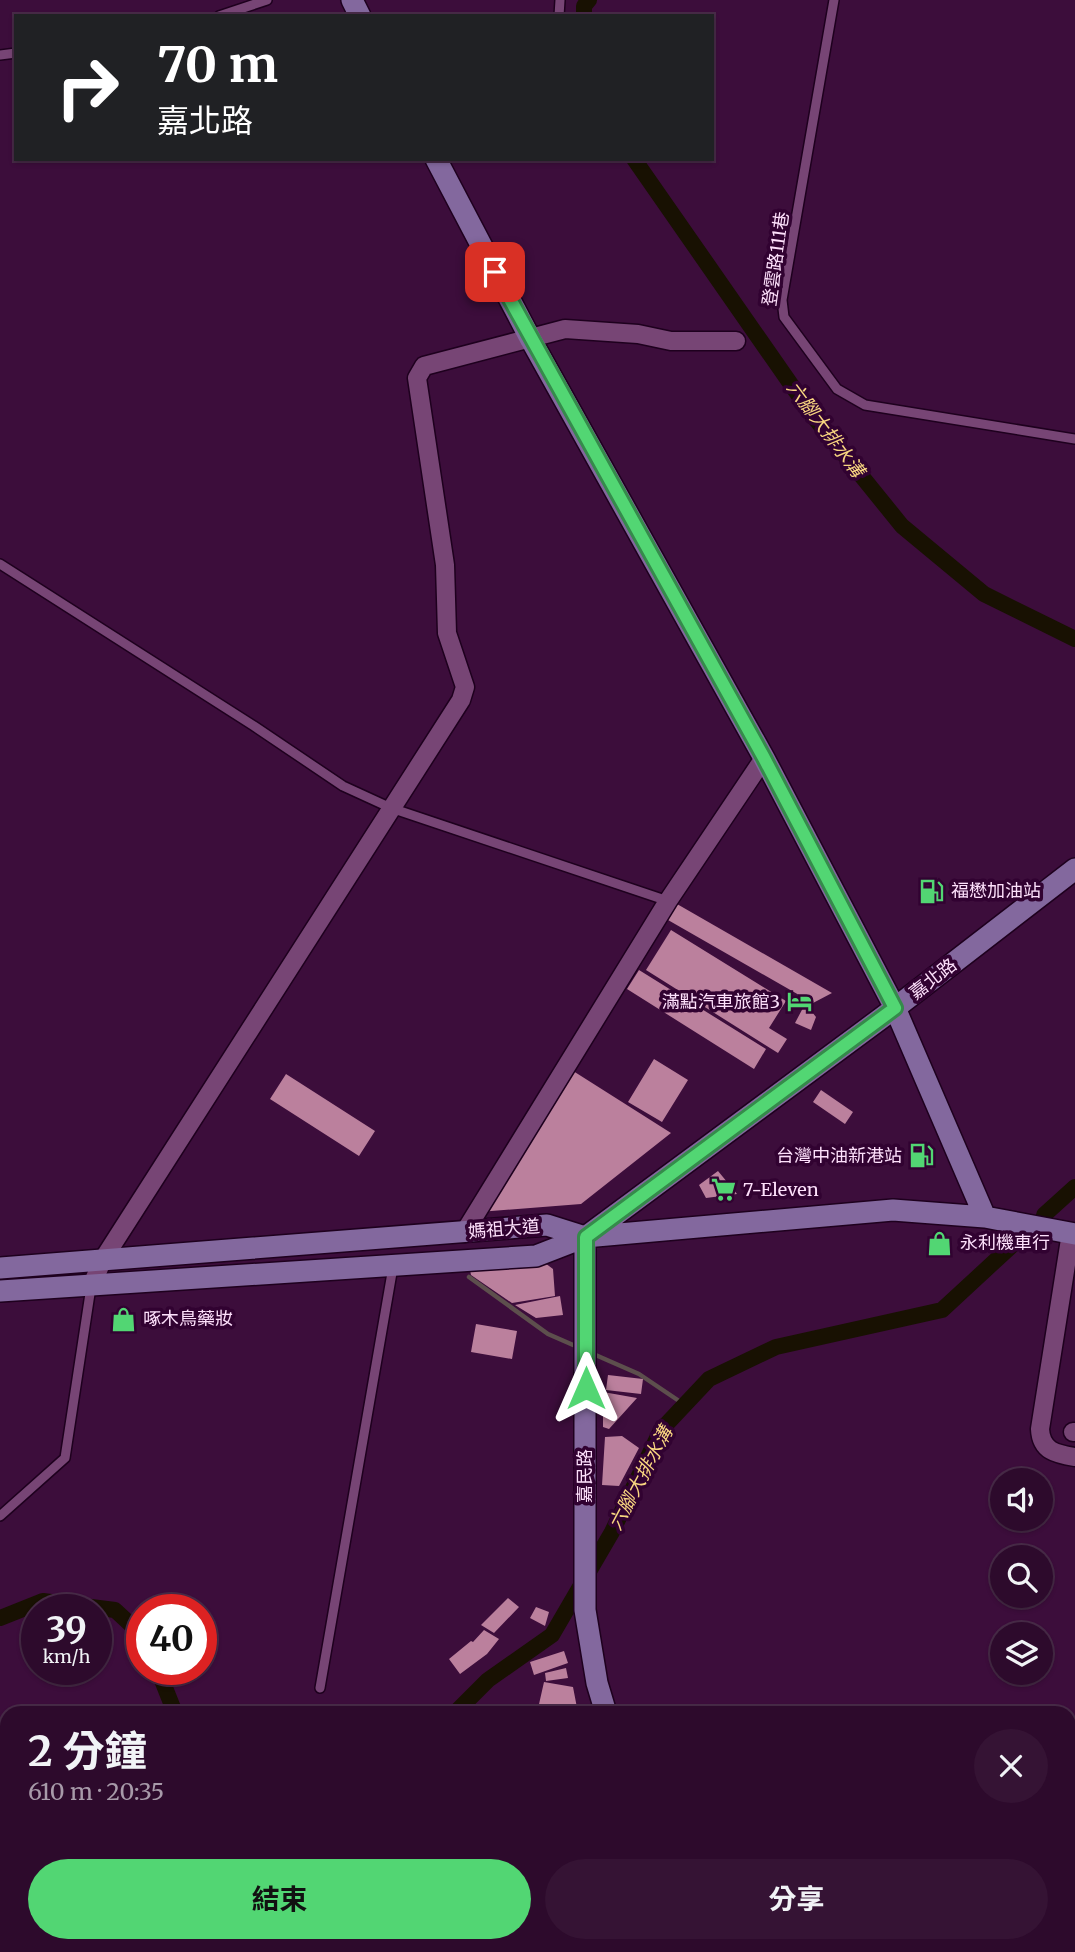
<!DOCTYPE html>
<html lang="zh-TW">
<meta charset="utf-8">
<style>
body{margin:0;font-family:Merriweather,"Noto Sans TC",serif;background:#351334;color:#f1f3f6;height:100vh;display:flex;flex-direction:column;font-size:26px;white-space:nowrap}
*{box-sizing:border-box;margin:0}
p{font-size:23px;color:#a79aa9}
.icon{flex:none;width:38px;height:38px;fill:none;stroke:currentColor;stroke-width:2;stroke-linecap:round;stroke-linejoin:round}
.map{position:relative;flex:1;overflow:hidden}
.drawer{position:absolute;left:0px;top:1706px;width:1076px;height:247px;display:flex;flex-direction:column;background:#2d0a2c;border-radius:21px 21px 0 0;box-shadow:0 2px 5px #0004,0 0 0 2px #482b48}
.drawer>*{flex:none}
.top-card{position:absolute;left:14px;top:14px;width:700px;height:147px;border-radius:0px;box-shadow:0 2px 5px #0004,0 0 0 2px #482b48;background:#202124;color:#fff;overflow:hidden}
.buttons{position:absolute;left:990px;top:1468px;display:grid;gap:14px}
.buttons a{display:grid;place-items:center;width:63px;height:63px;border-radius:50%;background:#2d0a2c;box-shadow:0 2px 5px #0004,0 0 0 2px #482b48;font-size:35px}
.speed{position:absolute;left:21px;top:1594px;display:flex;gap:14px;font-size:35px;font-weight:700;text-align:center}
.speed>*{display:grid;place-content:center;width:91px;height:91px;border-radius:50%;background:#2d0a2c;box-shadow:0 2px 5px #0004,0 0 0 2px #482b48;line-height:1}
.speed small{font-size:18px;font-weight:400}
.speed .limit{border:10px solid #d22;background:#fff;color:#111}
.pin{position:absolute;display:grid;place-items:center;width:60px;height:60px;color:#fff;margin:-30px;border-radius:14px;box-shadow:0 4px 10px #0006}
.me{position:absolute;width:77px;margin:-38px;rotate:0deg;stroke-linejoin:round;filter:drop-shadow(0 0 5px #0008)}
.turn{display:flex;align-items:center;gap:24px;height:147px;padding:0 28px;font-size:32px}
.turn .icon{width:91px;height:91px;stroke-width:2.5}
.turn b{display:block;font-size:49px;line-height:60px}
.round{display:grid;place-items:center;flex:none;width:74px;height:74px;border-radius:37px;background:#351334}
.summary{display:flex;align-items:center;justify-content:space-between;height:119px;padding:0 28px}
h1{font-size:42px;font-weight:700;line-height:52px}
.cta{display:flex;gap:14px;margin-top:auto;padding:14px 28px}
.cta a{flex:1;height:80px;border-radius:42px;background:#52d673;color:#111;font-size:28px;font-weight:700;line-height:80px;text-align:center}
.cta a+a{background:#351334;color:#f1f3f6}
.map>svg:first-child{display:block}
</style>
<div class="map">
<svg width="1075" height="1952" viewBox="0 0 1075 1952">
<rect width="100%" height="100%" fill="#3c0d3b"/>
<g fill="none" stroke-linecap="round" stroke-linejoin="round">
<path stroke="#5d4f4d" stroke-width="4.5" d="M469 1277 548 1334 580 1348
M591 1353 639 1374 685 1405"/>
<path stroke="#181102" stroke-width="16" d="M584 16V6L589 0
M634 159 813 416 902 526 984 594 1075 639
M1044 1215 1075 1187
M0 1618 43 1601 115 1610 142 1635
M158 1670 175 1713
M455 1713 488 1680 552 1635 612 1532 661 1430 709 1379 776 1347 942 1310 1021 1237"/>
</g>
<path fill="#bb809d" d="M677 904 832 993 813 1003 668 920Z
M671 930 786 1001 769 1028 787 1039 778 1053 646 970Z
M639 970 766 1049 754 1069 627 989Z
M804 1006 808 1007 816 1017 811 1030 795 1023Z
M654 1059 688 1080 662 1122 628 1102Z
M570 1069 671 1133 581 1204 479 1212Z
M286 1074 375 1131 359 1156 270 1099Z
M821 1090 853 1112 845 1124 813 1102Z
M718 1171 737 1194 706 1198 699 1185Z
M545 1263 553 1269 555 1296 512 1303 471 1275 470 1270Z
M560 1296 563 1315 536 1318 515 1305Z
M476 1324 517 1331 512 1359 471 1352Z
M608 1375 643 1379 641 1394 606 1390Z
M603 1392 637 1398 609 1429 603 1427Z
M622 1436 639 1448 619 1486 602 1485 605 1437Z
M508 1598 519 1607 494 1633 481 1625Z
M536 1607 549 1612 545 1626 530 1618Z
M484 1630 499 1639 487 1654 460 1674 449 1659 471 1641 473 1642Z
M564 1651 568 1663 534 1675 530 1662Z
M566 1668 568 1678 546 1681 545 1673Z
M544 1682 573 1687 578 1713H537Z"/>
<g fill="none" stroke-linecap="round" stroke-linejoin="round">
<defs>
<path id="lane" d="M834 0 782 300 784 317 837 389 865 405 1075 439
M219 16 267 0
M559 16 560 0
M0 55 16 53
M0 564 254 726 343 786 391 808 668 901
M0 1516 65 1458 91 1287
M320 1688 393 1267
M1069 1866 1075 1831
M480 1952 481 1946
M1055 1952 1056 1946"/>
<path id="street" d="M464 1233 668 901 764 758
M1071 1233 1040 1429C1041 1451 1056 1454 1075 1457
M92 1285 102 1261 461 700 465 687 447 633 445 565 417 378 424 366 565 329 638 334 671 341H736
M1073 1432H1075
M1069 1808 1075 1809"/>
<path id="secondary" d="M352 0 360 16
M436 159 531 340 764 758 895 1008 985 1217
M587 1236 895 1008 1075 869
M585 1237V1610L597 1683 606 1713
M0 1268 547 1225 585 1237
M0 1291 536 1256 585 1237 893 1210 985 1217 1075 1234
M737 1946 743 1952"/>
</defs>
<use href="#lane" stroke="#1e001e" stroke-width="12"/>
<use href="#street" stroke="#1e001e" stroke-width="21"/>
<use href="#secondary" stroke="#1e001e" stroke-width="24"/>
<use href="#lane" stroke="#774575" stroke-width="9"/>
<use href="#street" stroke="#774575" stroke-width="18"/>
<use href="#secondary" stroke="#83689e" stroke-width="21"/>
</g>
<g fill="none" stroke-linecap="round" stroke-linejoin="round">
<defs>
<path id="route" d="M495 272 764 758 895 1008 586 1237V1388"/>
</defs>
<use href="#route" stroke="#358b4b" stroke-width="18"/>
<use href="#route" stroke="#52d673" stroke-width="12"/>
</g>
<defs>
<symbol id="fuel-bare" viewBox="-9 -9 18 18"><path d="M-5.5-6h7V0h2V4h1.3V-2.5L3-4.5l.8-.8L6-3V5H2.5V1h-1V6h-7ZM-4.2-4.7v3.2H.2V-4.7Z" fill="#52d673" stroke="#310231" stroke-width="2.5" paint-order="stroke"/></symbol>
<symbol id="hotel-bare" viewBox="-9 -9 18 18"><path d="M-6-4.5h1.5V1H6V5H4.5V3h-9V5H-6ZM-4 0a1.8 1.8 0 1 1 3.6 0ZM.5 0V-2.5h3Q6-2.5 6 0Z" fill="#52d673" stroke="#310231" stroke-width="2.5" paint-order="stroke"/></symbol>
<symbol id="supermarket-bare" viewBox="-9 -9 18 18"><path d="M-6-5.5h2.5l.6 2H6L4.5 2H-2.5L-4.4-4H-6ZM-1.5 3.2a1.3 1.3 0 1 0 .1 0ZM3 3.2a1.3 1.3 0 1 0 .1 0Z" fill="#52d673" stroke="#310231" stroke-width="2.5" paint-order="stroke"/></symbol>
<symbol id="shop-bare" viewBox="-9 -9 18 18"><path d="M-5-2.5h2.3a2.7 3.5 0 0 1 5.4 0H5L5.5 6h-11ZM-1.5-2.5h3a1.5 2.3 0 0 0-3 0Z" fill="#52d673" stroke="#310231" stroke-width="2.5" paint-order="stroke"/></symbol>
</defs>
<g fill-rule="evenodd">
<use href="#fuel-bare" x="914" y="874" width="35" height="35"/>
<use href="#hotel-bare" x="782" y="984" width="35" height="35"/>
<use href="#fuel-bare" x="904" y="1138" width="35" height="35"/>
<use href="#supermarket-bare" x="706" y="1172" width="35" height="35"/>
<use href="#shop-bare" x="922" y="1226" width="35" height="35"/>
<use href="#shop-bare" x="106" y="1302" width="35" height="35"/>
</g>
<g text-anchor="middle" stroke-width="7" stroke-linejoin="round" paint-order="stroke">
<g font-size="18" fill="#fde0fb" stroke="#310231">
<text transform="translate(776 259) rotate(-82)" y="6">登雲路111巷</text>
<text transform="translate(933 979) rotate(-38)" y="6">嘉北路</text>
<text transform="translate(504 1229) rotate(-5)" y="6">媽祖大道</text>
<text transform="translate(585 1476) rotate(-90)" y="6">嘉民路</text>
</g>
<g font-size="18" fill="#fde0fb" stroke="#310231" text-anchor="start">
<text x="951" y="897">福懋加油站</text>
<text x="780" y="1008" text-anchor="end">滿點汽車旅館3</text>
<text x="902" y="1162" text-anchor="end">台灣中油新港站</text>
<text x="743" y="1196">7-Eleven</text>
<text x="960" y="1249">永利機車行</text>
<text x="143" y="1325">啄木鳥藥妝</text>
</g>
<g font-size="19" font-style="italic" fill="#f8d680" stroke="#310231">
<text transform="translate(826 429) rotate(53)" y="7">六腳大排水溝</text>
<text transform="translate(640 1478) rotate(-62)" y="7">六腳大排水溝</text>
</g>
</g>
</svg>
<div class="buttons">
<a><svg class="icon" aria-label="sound" viewBox="0 0 24 24"><path d="M4 9h4l5-4v14l-5-4H4zM17 9q2 3 0 6"/></svg></a>
<a><svg class="icon" aria-label="search" viewBox="0 0 24 24"><circle cx="10" cy="10" r="6"/><path d="M15 15l6 6"/></svg></a>
<a><svg class="icon" aria-label="layers" viewBox="0 0 24 24"><path d="M12 4l9 5-9 5-9-5zM3 14l9 5 9-5"/></svg></a>
</div>
<div class="speed"><div>39<small>km/h</small></div><div class="limit">40</div></div>
<div class="pin" style="left:495px;top:272px;background:#d93025"><svg class="icon" aria-label="arrive" viewBox="0 0 24 24"><path d="M6 21V4h12l-3 4 3 4H6"/></svg></div>
<svg class="me" style="left:586px;top:1388px" viewBox="-20 -20 40 40"><path d="M0-17L14 15 0 8-14 15z" fill="#52d673" stroke="#fff" stroke-width="4"/></svg>
<div class="top-card">
<div class="turn"><svg class="icon" aria-label="right" viewBox="0 0 24 24"><path d="M7 20v-9h11M14 6l5 5-5 5"/></svg><div><b>70 m</b>嘉北路</div></div>
</div>
<section class="drawer">
<div class="summary"><div><h1>2 分鐘</h1><p>610 m · 20:35</p></div><a class="round"><svg class="icon" aria-label="close" viewBox="0 0 24 24"><path d="M6 6l12 12M18 6L6 18"/></svg></a></div>
<div class="cta"><a>結束</a><a>分享</a></div>
</section>
</div>
